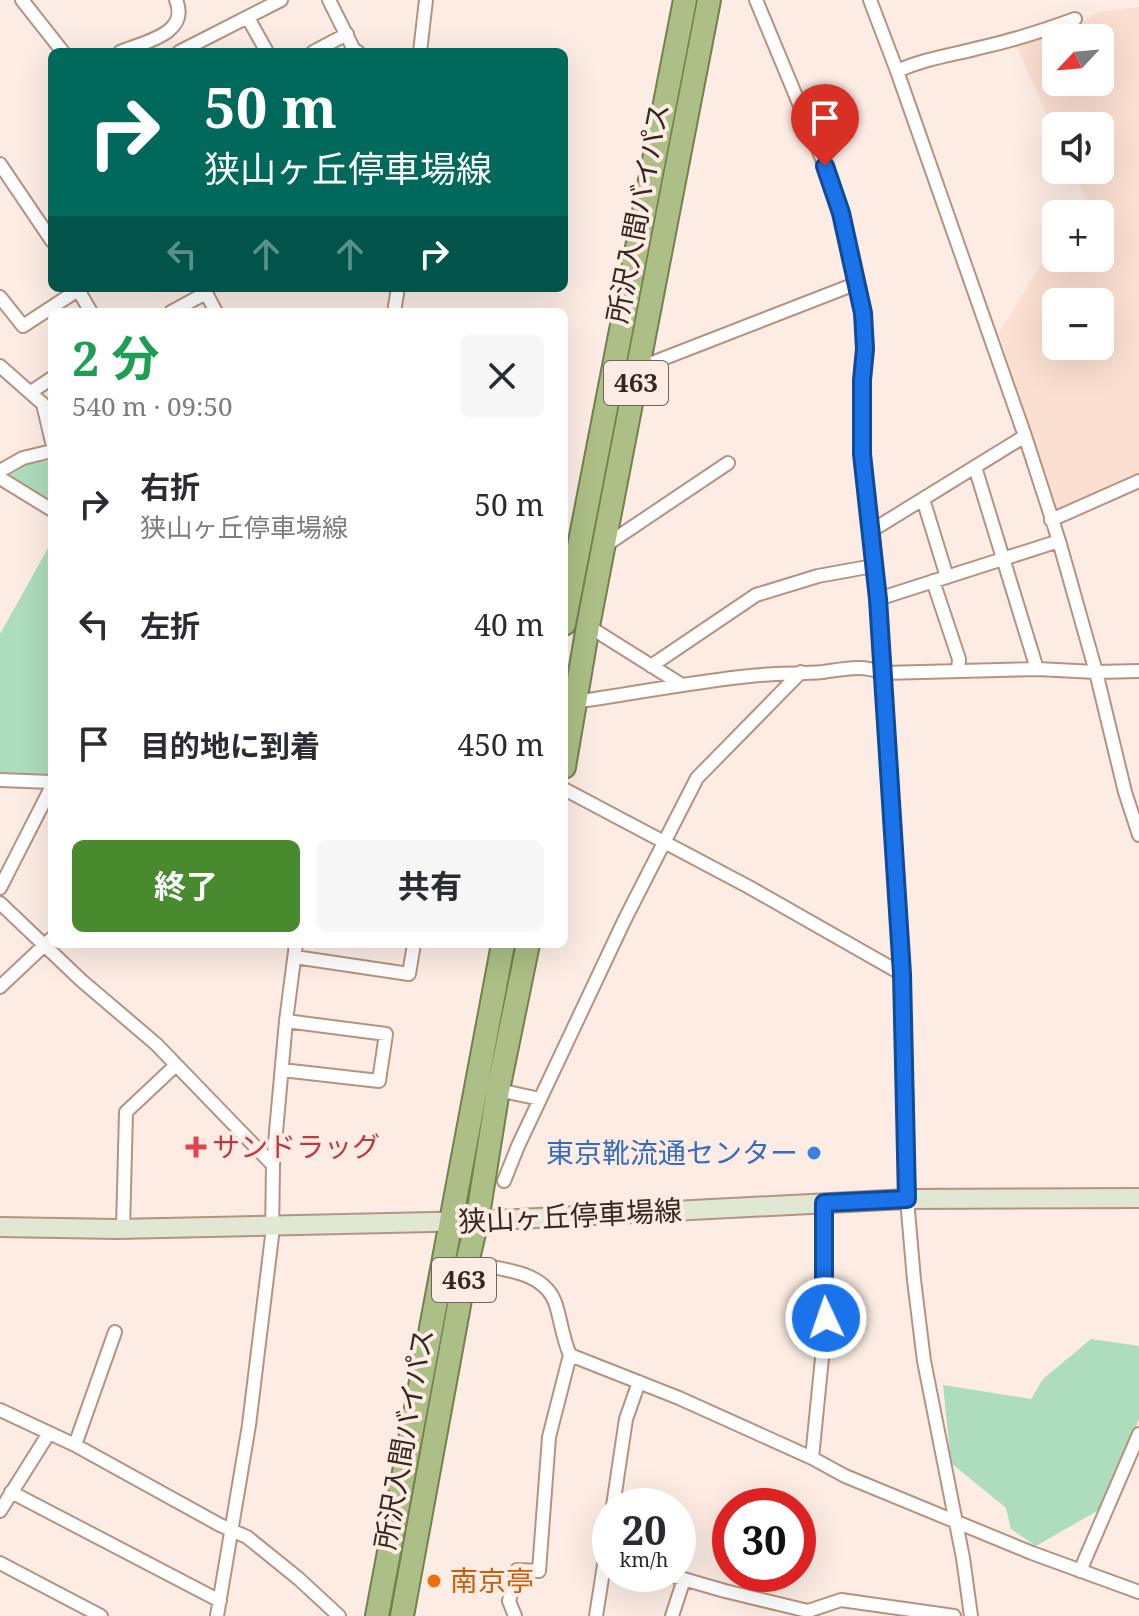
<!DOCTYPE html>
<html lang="ja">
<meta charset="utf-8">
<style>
body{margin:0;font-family:"Noto Serif","Noto Sans JP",serif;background:#f7f7f7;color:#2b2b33;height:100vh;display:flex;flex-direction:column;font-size:30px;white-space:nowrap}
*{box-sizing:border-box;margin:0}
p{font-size:26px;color:#7c7c81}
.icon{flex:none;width:44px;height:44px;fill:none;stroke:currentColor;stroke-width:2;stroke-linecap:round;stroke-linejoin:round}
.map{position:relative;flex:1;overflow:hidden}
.details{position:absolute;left:48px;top:308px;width:520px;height:640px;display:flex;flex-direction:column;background:#fff;border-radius:12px;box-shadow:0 8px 32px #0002}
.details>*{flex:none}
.banner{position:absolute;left:48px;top:48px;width:520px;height:244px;border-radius:12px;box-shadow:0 8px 32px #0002;background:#00695c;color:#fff;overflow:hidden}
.needle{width:52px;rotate:244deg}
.controls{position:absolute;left:1042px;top:24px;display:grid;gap:16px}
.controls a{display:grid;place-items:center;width:72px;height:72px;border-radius:12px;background:#fff;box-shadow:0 8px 32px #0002;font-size:40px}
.speed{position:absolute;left:592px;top:1488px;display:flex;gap:16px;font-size:40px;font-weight:700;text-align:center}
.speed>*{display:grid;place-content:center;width:104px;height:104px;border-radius:50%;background:#fff;box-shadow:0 8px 32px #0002;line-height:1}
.speed small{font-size:20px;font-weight:400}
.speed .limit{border:12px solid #d22;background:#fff;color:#111}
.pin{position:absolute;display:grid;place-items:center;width:68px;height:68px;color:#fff;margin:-82px -34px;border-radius:50% 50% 50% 0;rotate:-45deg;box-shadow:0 0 8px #0007}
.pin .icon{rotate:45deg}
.me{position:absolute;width:88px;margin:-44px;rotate:357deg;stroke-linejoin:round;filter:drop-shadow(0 0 6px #0008)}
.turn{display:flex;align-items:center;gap:28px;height:168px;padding:0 24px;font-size:36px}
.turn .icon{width:104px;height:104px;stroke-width:2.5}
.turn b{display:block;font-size:56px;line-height:68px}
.lanes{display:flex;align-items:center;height:76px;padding:0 24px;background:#0003;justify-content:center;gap:40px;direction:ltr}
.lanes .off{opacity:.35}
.round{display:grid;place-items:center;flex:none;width:84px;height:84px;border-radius:12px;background:#f7f7f7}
.headline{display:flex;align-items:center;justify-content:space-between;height:136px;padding:0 24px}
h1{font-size:48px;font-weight:700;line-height:60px;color:#1e9e55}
.button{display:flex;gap:16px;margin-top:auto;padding:16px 24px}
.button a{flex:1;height:92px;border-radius:12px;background:#488a2d;color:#fff;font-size:32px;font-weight:700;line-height:92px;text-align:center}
.button a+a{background:#f7f7f7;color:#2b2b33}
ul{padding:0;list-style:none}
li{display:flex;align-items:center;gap:24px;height:120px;padding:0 24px}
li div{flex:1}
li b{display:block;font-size:30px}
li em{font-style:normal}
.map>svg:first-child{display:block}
</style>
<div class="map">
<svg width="1139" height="1616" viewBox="0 0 1139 1616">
<rect width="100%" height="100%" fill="#fcece4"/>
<path fill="#fbe0d1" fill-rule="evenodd" d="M1139 7V473L1057 511 999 333 1056 240V258H1100V214H1088L1092 211 1073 170H1100V126H1056V134L1016 46 1069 29 1099 12ZM1056 38H1100V82H1056ZM1056 302H1100V346H1056Z"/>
<path fill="#adddbd" d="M47 461 52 462V504L7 477 28 464Z
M52 541V775L0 773V634Z
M1091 1339 1139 1346V1419L1104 1507 1036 1546 1011 1529 1006 1508 951 1463 943 1385 1031 1399 1043 1379Z"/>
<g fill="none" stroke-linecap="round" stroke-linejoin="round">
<defs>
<path id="minor" d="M22 0 63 52
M329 0 354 50 358 52
M756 0 825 166 841 213 863 313 865 349 862 380V454L878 599 883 673 902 974 907 1199 914 1280 924 1361 963 1558 971 1616
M870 0 897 71 1025 436 1059 541 1096 672 1125 792 1139 835
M248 18 267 52
M120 52C144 42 190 34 176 0
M179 52 281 0
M313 52 347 34
M420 52 426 0
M897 71C926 58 953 55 983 47 1014 40 1045 30 1075 19
M0 164 52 241
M77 288 91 312
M0 297 23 326 78 290
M171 312 206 293 216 312
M394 312 398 288
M0 366 43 404 52 442
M639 368 855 284
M31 392 52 378
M975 467 1037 669
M0 471 23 458 52 451
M0 478 52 510
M923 499 947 577
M1051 520 1139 481
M871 531 1025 436
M603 547 728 463
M933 581 959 659 958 670
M878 599 1059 541
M588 626 682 685
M651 666 756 595 818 576 873 566
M574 702C632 694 691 682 750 676 774 673 799 674 823 672 844 669 863 664 883 673L1037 669 1096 672 1139 671
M0 780 52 782
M564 789 749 887 902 974
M0 888 52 786
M0 903 82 981 156 1044 273 1165
M295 957 409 974 414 944
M0 987 52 938
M282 1070 379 1081 386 1034 286 1021
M498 1090 540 1099
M504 1181 518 1146 625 919 697 778 801 672
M123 1229 126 1112 176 1065
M480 1265C508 1270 546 1273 556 1305 561 1322 563 1339 570 1355L679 1398 812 1458 845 1476 1032 1553 1139 1592
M0 1410 75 1445 220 1525 247 1537 299 1579 339 1616
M75 1445 115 1332
M812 1458 826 1318 824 1278V1203
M11 1492 220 1601
M613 1506 626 1419 639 1382
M0 1511 49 1433
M0 1563 101 1616
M1080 1571 1139 1434
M666 1574 725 1591 808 1611 841 1600 954 1616
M217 1616 249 1425 272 1236 273 1165 286 1021 296 944
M515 1616 509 1601 517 1570 539 1571 549 1437 570 1355
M596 1616 610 1527
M672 1616 684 1579"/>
<path id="secondary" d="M0 1227 117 1229 477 1221 907 1199 1139 1198"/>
<path id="trunk" d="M564 624 685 0
M564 767 588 626 709 0
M377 1616 503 944
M402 1616 466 1267 477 1221 498 1090 528 944"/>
</defs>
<use href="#minor" stroke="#b59380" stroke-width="16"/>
<use href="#secondary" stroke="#b59380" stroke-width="22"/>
<use href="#trunk" stroke="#74804f" stroke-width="26"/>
<use href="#minor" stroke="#fff" stroke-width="12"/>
<use href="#secondary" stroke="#e0e7d2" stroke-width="18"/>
<use href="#trunk" stroke="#abbf86" stroke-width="22"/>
</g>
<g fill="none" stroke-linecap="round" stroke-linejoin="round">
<defs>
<path id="route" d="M825 166 841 213 863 313 865 349 862 380V454L878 599 902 974 907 1199 824 1203V1278L826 1318"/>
</defs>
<use href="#route" stroke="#114b97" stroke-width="20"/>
<use href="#route" stroke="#1a73e8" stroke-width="14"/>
</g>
<path fill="#e0444e" stroke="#fcece4" stroke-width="3" d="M192 1135h8v8h8v8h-8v8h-8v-8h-8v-8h8z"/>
<circle fill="#3f7fe0" stroke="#fcece4" stroke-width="3" cx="814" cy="1153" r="8"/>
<circle fill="#e8710a" stroke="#fcece4" stroke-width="3" cx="434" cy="1581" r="8"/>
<g text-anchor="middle" stroke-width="8" stroke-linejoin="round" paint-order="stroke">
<g fill="#fcece4" stroke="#71635c" stroke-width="2">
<rect x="604" y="361" width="64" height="44" rx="6"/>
<rect x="432" y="1258" width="64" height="44" rx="6"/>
</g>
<g font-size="26" font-weight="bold" fill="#362821">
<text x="636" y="392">463</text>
<text x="464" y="1289">463</text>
</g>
<g font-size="28" fill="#362821" stroke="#fcece4">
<text transform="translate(638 213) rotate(-79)" y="10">所沢入間バイパス</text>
<text transform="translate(570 1216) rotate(-3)" y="10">狭山ヶ丘停車場線</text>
<text transform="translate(404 1439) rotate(-80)" y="10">所沢入間バイパス</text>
</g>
<g font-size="28" fill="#be3a42" stroke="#fcece4" text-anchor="start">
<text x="212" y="1157">サンドラッグ</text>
</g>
<g font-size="28" fill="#366cbe" stroke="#fcece4" text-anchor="end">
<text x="798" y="1163">東京靴流通センター</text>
</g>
<g font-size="28" fill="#c56008" stroke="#fcece4" text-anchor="start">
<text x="450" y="1591">南京亭</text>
</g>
</g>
</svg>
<div class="controls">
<a><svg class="needle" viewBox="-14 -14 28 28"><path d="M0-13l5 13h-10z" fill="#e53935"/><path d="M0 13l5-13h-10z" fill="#7c7c81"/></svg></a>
<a><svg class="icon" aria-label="sound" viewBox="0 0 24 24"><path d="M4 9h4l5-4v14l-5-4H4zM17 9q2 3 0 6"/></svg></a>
<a>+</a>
<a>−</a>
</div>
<div class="speed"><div>20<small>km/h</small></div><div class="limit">30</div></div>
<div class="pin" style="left:825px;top:166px;background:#d93025"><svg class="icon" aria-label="arrive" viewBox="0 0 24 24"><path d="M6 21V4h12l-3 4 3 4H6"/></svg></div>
<svg class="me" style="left:826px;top:1318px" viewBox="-20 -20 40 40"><circle r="17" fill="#1a73e8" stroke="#fff" stroke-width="3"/><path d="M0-11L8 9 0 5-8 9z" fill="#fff"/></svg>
<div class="banner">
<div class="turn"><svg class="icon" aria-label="right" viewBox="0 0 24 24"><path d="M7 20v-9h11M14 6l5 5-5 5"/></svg><div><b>50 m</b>狭山ヶ丘停車場線</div></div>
<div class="lanes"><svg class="icon off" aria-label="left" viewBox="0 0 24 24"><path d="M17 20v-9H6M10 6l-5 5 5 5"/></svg><svg class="icon off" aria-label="ahead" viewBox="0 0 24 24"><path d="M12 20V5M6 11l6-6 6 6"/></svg><svg class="icon off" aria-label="ahead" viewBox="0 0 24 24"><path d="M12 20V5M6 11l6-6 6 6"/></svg><svg class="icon" aria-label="right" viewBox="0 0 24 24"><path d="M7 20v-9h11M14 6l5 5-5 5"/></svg></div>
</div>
<section class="details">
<div class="headline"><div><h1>2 分</h1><p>540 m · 09:50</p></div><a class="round"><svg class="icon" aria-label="close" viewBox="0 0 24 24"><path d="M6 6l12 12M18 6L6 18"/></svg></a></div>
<ul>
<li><svg class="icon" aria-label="right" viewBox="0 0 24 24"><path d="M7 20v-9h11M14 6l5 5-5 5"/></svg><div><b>右折</b><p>狭山ヶ丘停車場線</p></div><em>50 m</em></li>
<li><svg class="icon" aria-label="left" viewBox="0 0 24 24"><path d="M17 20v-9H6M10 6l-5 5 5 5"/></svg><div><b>左折</b></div><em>40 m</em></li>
<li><svg class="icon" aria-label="arrive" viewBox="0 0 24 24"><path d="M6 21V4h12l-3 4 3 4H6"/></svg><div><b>目的地に到着</b></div><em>450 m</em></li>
</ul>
<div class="button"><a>終了</a><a>共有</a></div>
</section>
</div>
